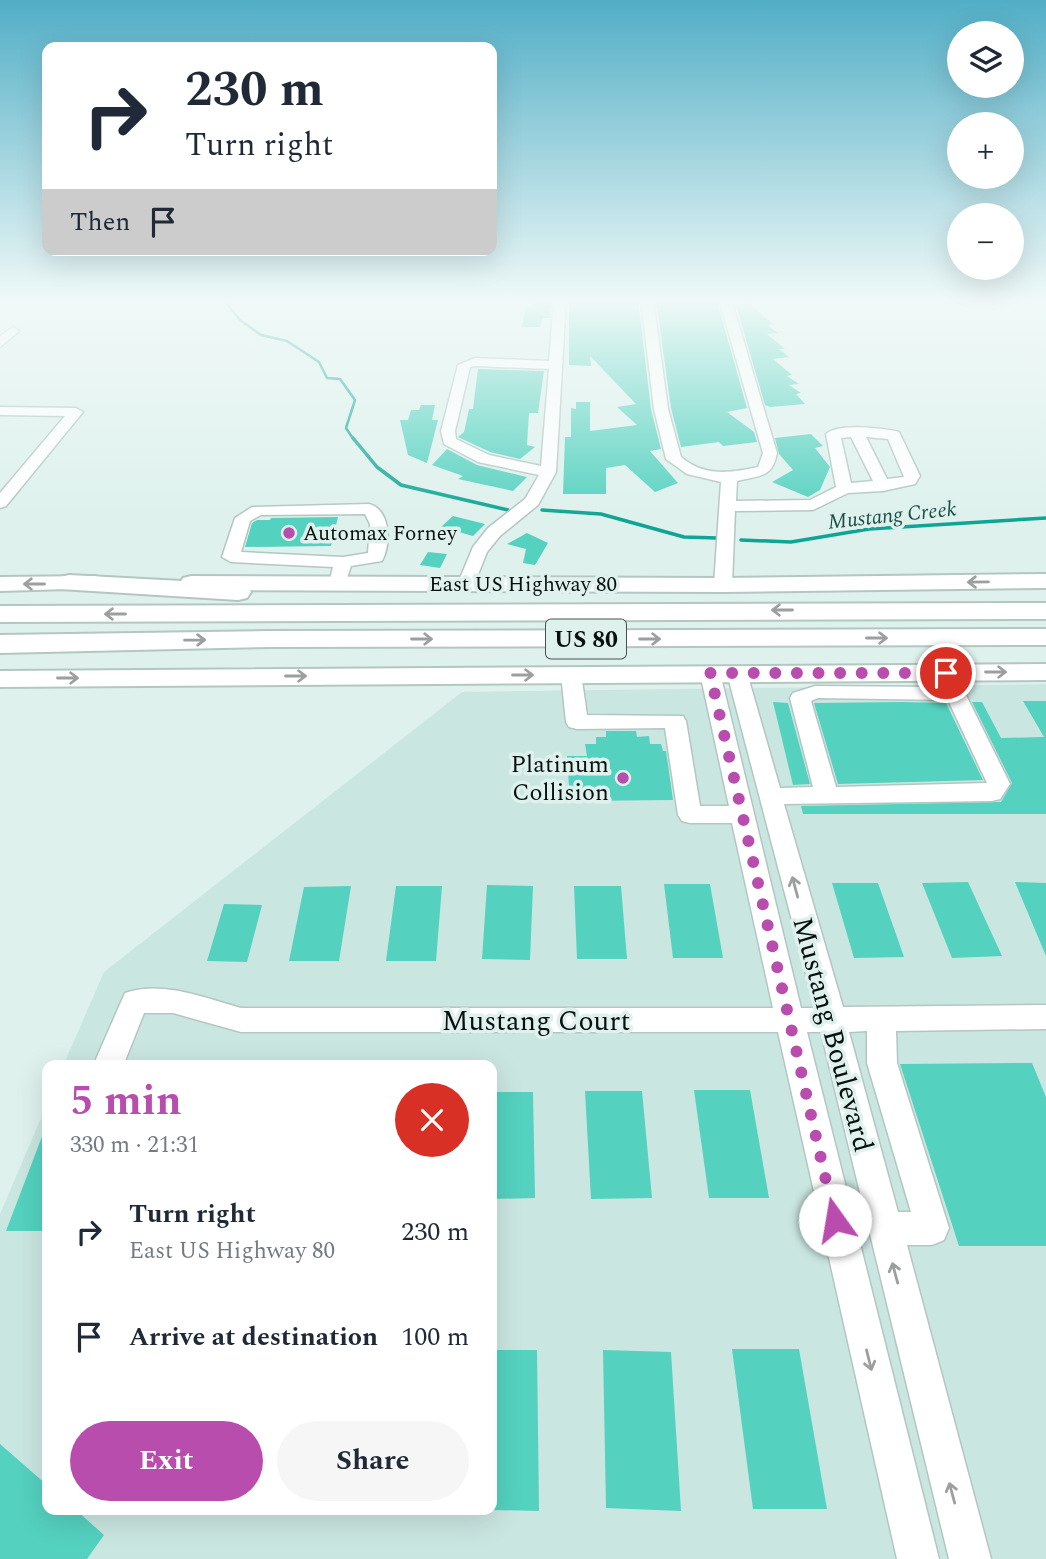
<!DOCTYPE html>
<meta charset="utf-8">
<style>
body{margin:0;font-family:Spectral,serif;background:#f6f6f7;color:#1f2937;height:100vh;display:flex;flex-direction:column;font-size:26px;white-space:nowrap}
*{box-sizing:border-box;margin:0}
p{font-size:23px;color:#747a83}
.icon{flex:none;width:38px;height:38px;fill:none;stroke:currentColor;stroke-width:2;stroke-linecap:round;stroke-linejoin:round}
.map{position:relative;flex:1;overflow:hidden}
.panel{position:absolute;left:42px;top:1060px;width:455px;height:455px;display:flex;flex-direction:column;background:#fff;border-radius:14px;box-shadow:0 7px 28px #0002}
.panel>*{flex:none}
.banner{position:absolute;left:42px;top:42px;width:455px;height:214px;border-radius:14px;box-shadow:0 7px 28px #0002;background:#fff;color:#1f2937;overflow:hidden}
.fabs{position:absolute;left:947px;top:21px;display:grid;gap:14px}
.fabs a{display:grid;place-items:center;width:77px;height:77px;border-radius:50%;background:#fff;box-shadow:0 7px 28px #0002;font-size:35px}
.pin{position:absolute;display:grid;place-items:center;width:60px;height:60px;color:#fff;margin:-30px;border:4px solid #fff;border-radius:50%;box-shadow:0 2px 7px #0007}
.me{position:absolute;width:77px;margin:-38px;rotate:347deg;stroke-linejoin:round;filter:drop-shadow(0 0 5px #0008)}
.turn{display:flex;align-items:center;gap:24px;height:147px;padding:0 28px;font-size:32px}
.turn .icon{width:91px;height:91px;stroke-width:2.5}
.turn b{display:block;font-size:49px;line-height:60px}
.then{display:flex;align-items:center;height:66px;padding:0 28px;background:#0003;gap:14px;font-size:26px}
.round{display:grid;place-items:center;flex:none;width:74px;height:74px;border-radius:37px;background:#f6f6f7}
.summary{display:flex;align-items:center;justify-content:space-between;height:119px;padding:0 28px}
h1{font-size:42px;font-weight:700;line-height:52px;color:#b94dae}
.button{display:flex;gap:14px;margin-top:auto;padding:14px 28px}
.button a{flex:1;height:80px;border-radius:42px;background:#b94dae;color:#fff;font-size:28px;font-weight:700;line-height:80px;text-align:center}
.button a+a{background:#f6f6f7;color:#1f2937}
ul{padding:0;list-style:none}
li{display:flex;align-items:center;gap:21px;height:105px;padding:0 28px}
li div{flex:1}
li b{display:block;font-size:26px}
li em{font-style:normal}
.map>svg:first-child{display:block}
</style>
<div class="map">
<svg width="1046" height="1559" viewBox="0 0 1046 1559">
<rect width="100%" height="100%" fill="#def1ed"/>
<path fill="#cae6e1" d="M1046 684V1559H0V1214L47 1104V1510H492V1066H63L104 972 462 692Z"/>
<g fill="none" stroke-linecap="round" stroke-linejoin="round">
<path stroke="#0fa594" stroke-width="2.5" d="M223 299 240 320 261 335 287 341 319 362 327 378 340 379 355 400 346 428 354 440"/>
<path stroke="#0fa594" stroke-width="3.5" d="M353 438 377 467 401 485 508 510
M542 510 601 514 684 537 717 538
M741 540 791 542 869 529 1046 518"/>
</g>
<path fill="#54d1bf" d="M533 299 551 300 550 318H543L540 327H522L526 307H532Z
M638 299 651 409 661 449 650 451 678 483 655 492 625 465 606 468V494H563L565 437H571V408L576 409V402H590V431L637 425 617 407 636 404 590 356 591 366 569 365V300Z
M656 299 717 301 747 408 727 412 754 432 757 442 723 446 719 442 681 447 671 408Z
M749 303 773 324 767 325 778 333 767 334 785 349H779L789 357 773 359 792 375 787 376 799 384 789 385 801 393 796 394 805 404 770 407 765 405 736 305Z
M478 369 544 371 538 413H529L527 445 535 447 520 459 490 452 458 437 464 432 469 409H473Z
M421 405H435L432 420H438L427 463 408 455 400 420H408L411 410H419Z
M811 434 823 446 815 448 830 467 820 490 808 497 772 482 793 470 779 454 775 438Z
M447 449 477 465 527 477 513 491 458 479 463 476 432 465Z
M453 516 485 524 473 536 441 527Z
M338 517 331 546 245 547 252 523 257 520H270L271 518Z
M527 533 548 543 535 565 523 563 526 549 507 544Z
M428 552 447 554 440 568 420 565Z
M1023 701H1046V814H803L801 806 1001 802 1012 783 972 702H982L1001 738 1044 737Z
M773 702 788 703 810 784 793 785Z
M902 702 946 703 983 780 838 784 814 703Z
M606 731H636L637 737 649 736 650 744H661L663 751H666L673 800 570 801 567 756H587L585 744H596V737H606Z
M968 882 1002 956 952 958 922 883Z
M1015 882 1046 883V956Z
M832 883H878L904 957 854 958Z
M664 884H710L723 958H673Z
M487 885 533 886 530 960 482 959Z
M351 886 339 961H289L304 887Z
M396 886H442L436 961H386Z
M574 886H621L627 959H577Z
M224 904 262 905 247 962 207 961Z
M1032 1063 1046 1097V1246H959L900 1064Z
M694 1090H750L769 1198H709Z
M585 1091H642L652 1198 591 1199Z
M492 1092H533L535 1198 492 1199Z
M46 1126 47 1231H6Z
M732 1349H799L827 1509H753Z
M492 1350H537L539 1511 492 1510Z
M603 1350 671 1352 681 1511 606 1508Z
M0 1444 47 1485V1510H76L104 1535 87 1559H0Z"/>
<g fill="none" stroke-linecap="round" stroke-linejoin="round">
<defs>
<path id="minor" d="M554 299H566L556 472 538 505 500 536 487 552 473 587H461L458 583 473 547 488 528 525 499 539 475 478 462 444 444 441 431 458 365 475 358 549 361ZM475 366 549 369 541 466 489 455 456 439 455 431 470 367Z
M641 299H653L668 409 681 457C704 477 731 473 758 467L763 453 719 299H731L777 453C772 479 759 475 737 481L736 501 810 500 836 487 826 434C838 423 883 428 899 432L920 476 915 484 883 491 848 493 813 510 735 511 732 585 729 589H717L714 585 721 482 687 474 666 459 654 409ZM851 437 873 481 851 483 841 438ZM866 437 888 439 904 477 887 479Z
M13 327 19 331 0 347V336Z
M0 407 76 408 83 412 6 506 0 508V493L65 416 0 415Z
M369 504C391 510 391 544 382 561L351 566 344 587 338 588 329 583 333 567 231 562 222 557 235 518 252 507ZM365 514 370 524 368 553 343 557 241 552 250 521 261 515Z
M710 667 717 669 720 673 801 1008H815L727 673 730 669H744L747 673 780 788 813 787 790 698 793 693 815 686 942 687 935 673 938 669H952L955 673 1010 784 1000 799 992 801 784 804 843 1007 1046 1005V1029L896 1031 897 1063 949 1228 944 1240 932 1245H907L991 1559H949L821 1032H807L939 1559H897L778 1032H241L173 1013H144L123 1066H93L125 993C162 980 205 998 241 1008H773L732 823H690L682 821 678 815 665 728 577 729 569 727 566 722 561 674 564 670H578L581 674 587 715 683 716 686 721 700 806H729L700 673 703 669ZM818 698 948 700 987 783 836 787 811 701ZM867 1031V1063L911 1212H898L849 1032Z"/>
<path id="major" d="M1046 574V588L723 592 191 590 183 588 180 583 183 578 191 576 723 578Z
M95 576 103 578 106 583 103 588 0 591V577Z
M1046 664V680L0 687V671Z"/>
<path id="highway" d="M69 575 238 584 247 586 251 592 247 598 238 600 60 589 56 583 60 577Z
M1046 603V619L0 622V606Z
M1046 629V645L269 647 0 653V635L269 631Z"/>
</defs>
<use href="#minor" stroke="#b4c6c2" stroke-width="3"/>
<use href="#major" stroke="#b4c6c2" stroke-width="4"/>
<use href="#highway" stroke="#b4c6c2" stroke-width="4"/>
<use href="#minor" fill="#fff" fill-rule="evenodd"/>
<use href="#major" fill="#fff" fill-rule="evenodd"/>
<use href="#highway" fill="#fff" fill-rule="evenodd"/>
</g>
<defs><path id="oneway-shaft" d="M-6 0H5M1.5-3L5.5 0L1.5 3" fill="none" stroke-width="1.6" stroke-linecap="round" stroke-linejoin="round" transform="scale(1.75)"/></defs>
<g stroke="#9c9f9e">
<use href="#oneway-shaft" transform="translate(978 582) rotate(179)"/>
<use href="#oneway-shaft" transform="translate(34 584) rotate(180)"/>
<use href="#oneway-shaft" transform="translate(782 610) rotate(180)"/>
<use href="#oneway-shaft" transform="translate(115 614) rotate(180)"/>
<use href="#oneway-shaft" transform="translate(877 638)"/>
<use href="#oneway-shaft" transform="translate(422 639)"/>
<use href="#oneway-shaft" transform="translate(650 639)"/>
<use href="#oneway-shaft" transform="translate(195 640) rotate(-1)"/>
<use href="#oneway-shaft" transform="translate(996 672)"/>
<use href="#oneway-shaft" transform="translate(523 675)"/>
<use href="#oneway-shaft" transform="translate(296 676)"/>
<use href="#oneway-shaft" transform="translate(68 678)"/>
<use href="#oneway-shaft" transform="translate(795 887) rotate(-105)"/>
<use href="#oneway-shaft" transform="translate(895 1273) rotate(-105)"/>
<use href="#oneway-shaft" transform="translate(869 1360) rotate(76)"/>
<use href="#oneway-shaft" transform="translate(952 1493) rotate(-105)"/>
</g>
<linearGradient id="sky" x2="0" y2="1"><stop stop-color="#51aec6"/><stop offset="0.58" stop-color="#f0f9f7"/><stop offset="1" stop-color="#f0f9f7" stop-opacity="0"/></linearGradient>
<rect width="1046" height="518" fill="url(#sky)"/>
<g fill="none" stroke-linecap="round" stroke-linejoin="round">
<path stroke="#b94dae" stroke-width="12" stroke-dasharray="0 21.6" d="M835 1220 710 673H946"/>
</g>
<g fill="#b94dae" stroke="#def1ed" stroke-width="2.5">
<circle cx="289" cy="533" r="7"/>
<circle cx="623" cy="778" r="7"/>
</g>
<g text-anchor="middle" stroke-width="7" stroke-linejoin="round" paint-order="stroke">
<g font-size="21" font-style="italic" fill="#184e46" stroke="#def1ed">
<text transform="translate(892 515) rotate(-6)" y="7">Mustang Creek</text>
</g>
<g font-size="21" fill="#080f0d" stroke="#def1ed" text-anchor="start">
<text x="303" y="540">Automax Forney</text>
</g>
<g font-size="21" fill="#080f0d" stroke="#def1ed">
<text x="523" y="591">East US Highway 80</text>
</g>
<rect fill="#def1ed" stroke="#485350" stroke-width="2" x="546" y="619.5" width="80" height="39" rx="5"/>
<g font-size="23" font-weight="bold" fill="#080f0d">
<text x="586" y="647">US 80</text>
</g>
<g font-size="24" fill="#080f0d" stroke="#def1ed" text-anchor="end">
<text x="609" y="772">Platinum<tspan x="609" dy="28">Collision</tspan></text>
</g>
<g font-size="28" fill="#080f0d" stroke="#def1ed">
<text x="536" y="1030">Mustang Court</text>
<text transform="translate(834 1034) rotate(75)" y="10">Mustang Boulevard</text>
</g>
</g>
</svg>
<div class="fabs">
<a><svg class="icon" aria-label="layers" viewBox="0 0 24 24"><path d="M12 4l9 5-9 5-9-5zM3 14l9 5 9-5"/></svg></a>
<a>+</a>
<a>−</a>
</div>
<div class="pin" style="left:946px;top:673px;background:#d93025"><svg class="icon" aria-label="arrive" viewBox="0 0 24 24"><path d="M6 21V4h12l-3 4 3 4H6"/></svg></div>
<svg class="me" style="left:835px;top:1220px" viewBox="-20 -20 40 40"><circle r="19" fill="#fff"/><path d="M0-13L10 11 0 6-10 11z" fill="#b94dae"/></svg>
<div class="banner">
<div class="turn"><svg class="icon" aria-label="right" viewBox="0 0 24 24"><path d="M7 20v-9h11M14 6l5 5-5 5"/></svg><div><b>230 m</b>Turn right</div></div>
<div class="then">Then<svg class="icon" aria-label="arrive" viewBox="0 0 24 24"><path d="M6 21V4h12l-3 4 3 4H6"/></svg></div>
</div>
<section class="panel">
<div class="summary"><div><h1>5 min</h1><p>330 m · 21:31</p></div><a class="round" style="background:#d93025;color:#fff"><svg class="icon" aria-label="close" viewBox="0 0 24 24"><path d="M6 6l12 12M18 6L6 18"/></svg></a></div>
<ul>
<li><svg class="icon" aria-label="right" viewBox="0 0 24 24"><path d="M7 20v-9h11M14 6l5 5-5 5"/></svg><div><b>Turn right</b><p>East US Highway 80</p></div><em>230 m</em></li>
<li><svg class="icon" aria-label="arrive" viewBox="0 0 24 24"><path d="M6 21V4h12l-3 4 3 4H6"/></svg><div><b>Arrive at destination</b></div><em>100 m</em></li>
</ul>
<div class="button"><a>Exit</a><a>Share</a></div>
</section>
</div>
